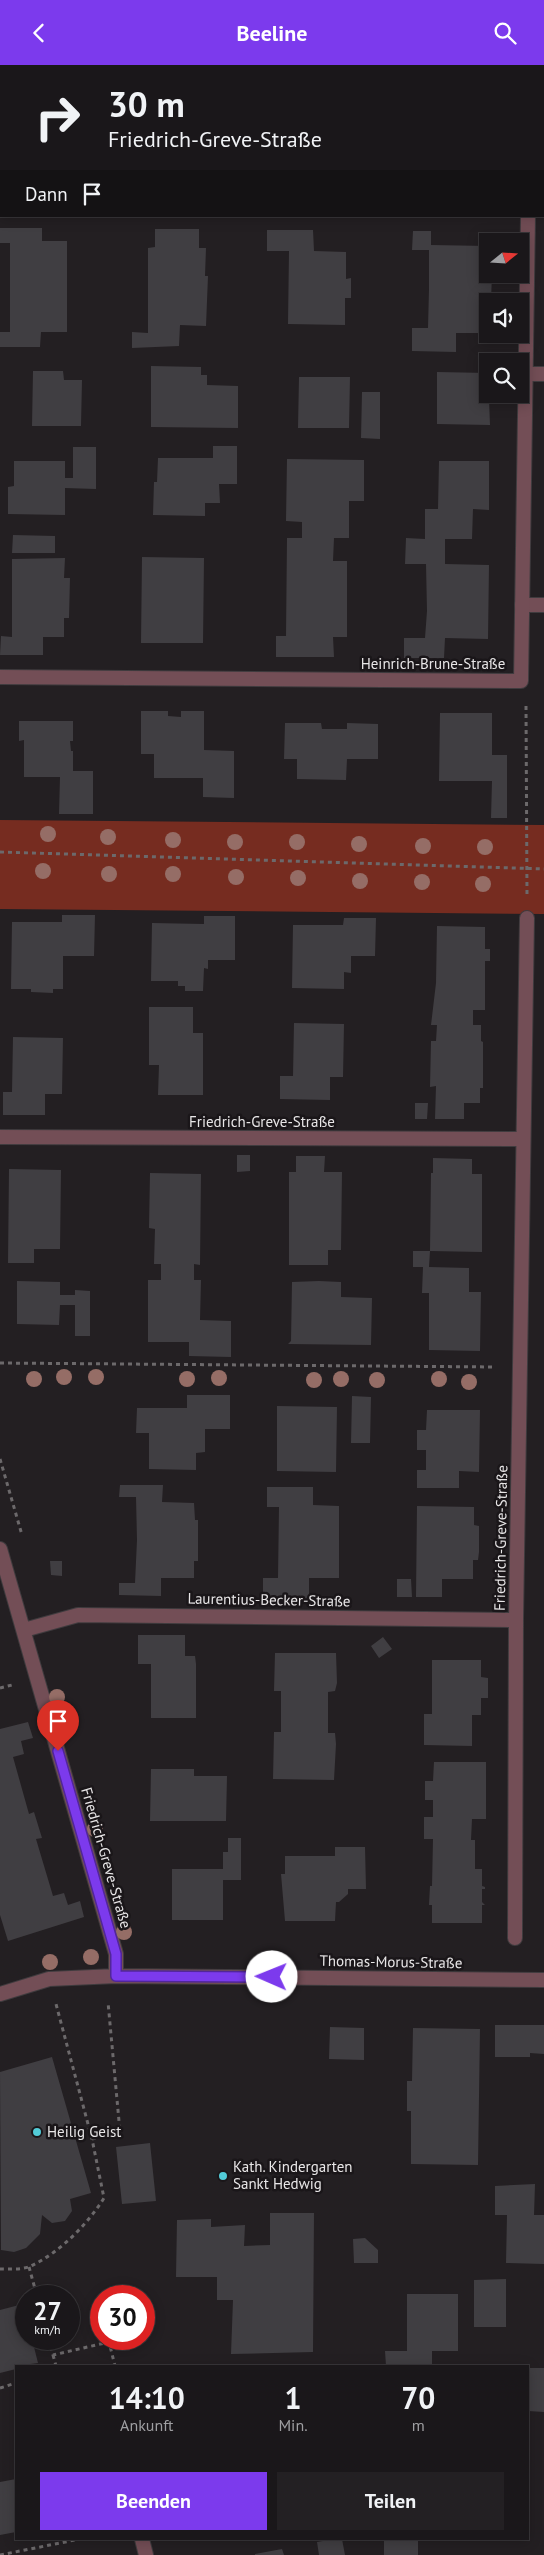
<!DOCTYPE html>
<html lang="de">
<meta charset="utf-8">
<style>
body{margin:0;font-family:"PT Sans",sans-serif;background:#232023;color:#f1f3f6;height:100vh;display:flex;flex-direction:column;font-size:19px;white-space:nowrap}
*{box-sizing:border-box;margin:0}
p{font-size:16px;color:#9f9fa2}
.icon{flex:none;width:28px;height:28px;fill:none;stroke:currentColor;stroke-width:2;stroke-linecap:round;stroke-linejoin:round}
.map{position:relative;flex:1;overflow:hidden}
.panel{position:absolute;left:15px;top:2300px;width:514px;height:175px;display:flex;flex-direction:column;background:#1a171a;border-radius:0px;box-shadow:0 2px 12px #0003,0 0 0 1px #383639}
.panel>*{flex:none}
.hud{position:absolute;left:0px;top:0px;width:545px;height:152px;box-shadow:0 2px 12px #0003,0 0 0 1px #383639;background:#1a171a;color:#f1f3f6;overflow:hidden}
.needle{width:32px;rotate:72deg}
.tools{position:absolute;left:479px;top:168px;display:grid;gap:10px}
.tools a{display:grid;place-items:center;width:50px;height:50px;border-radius:0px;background:#1a171a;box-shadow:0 2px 12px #0003,0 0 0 1px #383639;font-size:25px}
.speed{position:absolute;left:15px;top:2220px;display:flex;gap:10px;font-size:25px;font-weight:700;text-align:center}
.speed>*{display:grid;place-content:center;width:65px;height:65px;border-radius:50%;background:#1a171a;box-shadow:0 2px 12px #0003,0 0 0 1px #383639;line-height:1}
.speed small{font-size:12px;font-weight:400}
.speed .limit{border:8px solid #d22;background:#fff;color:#111}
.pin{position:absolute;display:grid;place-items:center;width:42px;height:42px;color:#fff;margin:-51px -21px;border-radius:50% 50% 50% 0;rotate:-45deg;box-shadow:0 0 5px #0007}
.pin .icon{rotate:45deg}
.me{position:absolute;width:55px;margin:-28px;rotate:271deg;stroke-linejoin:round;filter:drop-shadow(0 0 4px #0008)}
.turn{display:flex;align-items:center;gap:18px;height:105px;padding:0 25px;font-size:22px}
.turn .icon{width:65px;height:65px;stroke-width:2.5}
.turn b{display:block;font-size:35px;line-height:42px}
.then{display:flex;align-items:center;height:48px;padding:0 25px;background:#0003;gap:10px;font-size:19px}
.eta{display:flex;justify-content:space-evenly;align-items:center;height:85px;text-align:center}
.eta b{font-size:30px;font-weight:700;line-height:35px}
.primary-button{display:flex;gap:10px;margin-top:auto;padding:10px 25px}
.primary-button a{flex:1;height:58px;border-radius:0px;background:#7c3aed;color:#fff;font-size:20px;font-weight:700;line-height:58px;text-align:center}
.primary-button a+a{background:#232023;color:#f1f3f6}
header{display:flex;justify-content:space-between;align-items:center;height:65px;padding:0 25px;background:#7c3aed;color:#fff;font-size:22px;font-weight:700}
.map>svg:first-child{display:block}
</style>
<header><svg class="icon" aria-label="back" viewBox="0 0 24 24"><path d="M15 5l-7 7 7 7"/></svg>Beeline<svg class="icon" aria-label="search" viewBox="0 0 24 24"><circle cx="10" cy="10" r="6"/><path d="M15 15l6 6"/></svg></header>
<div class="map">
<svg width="544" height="2490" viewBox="0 0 544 2490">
<rect width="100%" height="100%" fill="#231f22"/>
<path fill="#762c20" d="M0 755 544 760V849L0 844Z"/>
<path fill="#403e42" d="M0 163H42V176H67V267H41L40 282H0V267H10V178H0Z
M155 164H199V183H206L205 211H208L206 261 180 260 179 281 132 283V267L148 268V183L155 182Z
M267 165H313L314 186 346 187V214L351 213V233H345V260L288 259 289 186H267Z
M413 166H431V180L488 181V209H492L491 236H488V268H456V287L412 286V263H428L429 224V185H412Z
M151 301 201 302V310H207V320L238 321V363L151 362Z
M33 306H63L64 315H82L81 361H32Z
M437 307 488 308 490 360 437 359Z
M299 312H350L349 363H298Z
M362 327H380V374L361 373Z
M213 381H237V419H219L220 438H205V451L153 450 154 417H157L158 393H213Z
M73 382H96V424L65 423V450L8 449V422L14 421V396H65V413H73Z
M287 394 364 395V436H349V473H334L333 496H347V572H333L334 592H276V571H286L287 473H302V457L286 456Z
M439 396H489V445L473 444 472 474H445V499L489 500 488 574 445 573 444 593H404V573H425L427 546 426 499H405L406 473 425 474V444H438Z
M13 470 55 471V488H12Z
M142 492 204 493 203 578H141Z
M65 493 64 513H70L69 553H64V572H43V590H0L1 571 12 572V494Z
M141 646H168V651L181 652V646H204V685L234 686V733L203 732V713H154V689H141Z
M440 648H492V690H507V753H491L492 716H439Z
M19 656H73V676H70L71 686H73V706H93V749H59L60 712H24V675L19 676Z
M285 658H321L322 664H347V658L378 659V694H347L346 715 297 714V694H284Z
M62 850H95L94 891H63V924H53V928L31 927V924H11L12 857H62Z
M204 851H235V895H208V904L204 903 203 926H185V921H178V916H151L152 858 204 859Z
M344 853H376L375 891H351V908L344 907V924L292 923 293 860H343Z
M437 861 485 862V884H490V896H485V945H473V960H481V976L483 977V1023H480V1038H464V1054H435L436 1021 430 1022 431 976H436L437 960H431L436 918Z
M149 942H193V968H203V1030H158L159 1000H149Z
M294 958 344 959 343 1012H330V1035L280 1034V1011H293Z
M13 972 63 973 62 1029H45V1050H3V1027H12Z
M415 1038H428L427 1054H415Z
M237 1090H250V1106L237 1107Z
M296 1091H325L324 1107H342L341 1185H328V1200H289V1107H296Z
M433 1093 472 1094V1109H482V1187L430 1186 431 1108H433Z
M9 1104 61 1105 60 1184H34V1198H8Z
M150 1108 201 1109 200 1200 194 1199V1215H201L200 1255 231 1256V1292L189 1291V1277H148V1215H161V1199H154L155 1164 149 1163Z
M413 1186H430L429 1202 469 1203V1227H481L480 1286 429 1285V1228H422L423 1202H413Z
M17 1216 60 1217V1230H75V1225L90 1226V1271H75V1240H60L59 1260 17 1259Z
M319 1216 341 1217V1232L372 1233 371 1280 288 1279 291 1276 292 1217Z
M187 1330H230V1364H205V1387L196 1388V1405L149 1404V1368H136L137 1343H187Z
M352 1331 371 1332 370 1378H351Z
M277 1341 337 1342 336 1407 277 1406Z
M427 1345H480L479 1407 459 1406V1423H417V1405H426V1385H417V1365H426Z
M120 1420H163L162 1437 194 1438 195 1455H198V1496H194V1513H161V1531L119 1530V1518H135L137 1475 136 1432H119Z
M267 1422H313V1440L339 1441V1513H309V1534L263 1533V1513H278L279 1442H267Z
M417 1441 474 1442V1460L479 1461V1487L478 1495H473V1514H442V1532H416Z
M50 1496H62V1511L51 1510Z
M397 1514H411L412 1532H397Z
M138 1570H185V1591H195L196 1599V1653H151V1599H138Z
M383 1572 392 1584 379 1593 371 1581Z
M275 1588H336L337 1618 335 1626 328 1627V1668H335L336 1679 334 1715 273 1714 274 1667H281V1626H274Z
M432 1595H481V1612L488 1613V1633H481V1650H472V1681L424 1680V1649H432Z
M28 1657 33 1673 21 1676 24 1689 13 1692 29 1749 34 1747 42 1773 36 1774 53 1831 64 1828 68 1840 80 1836 84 1852 8 1876 0 1850V1664Z
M434 1697H486V1754H472L471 1775H475V1804H482V1821L485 1822V1824H482V1837L485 1840H482V1858H432V1840H429L430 1821H432L433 1774H424V1752H433V1735H425V1716H433Z
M151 1704H194V1711H227L226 1756H150Z
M228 1773H241V1815H223V1855H172V1804H223V1787H228Z
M335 1782H365L366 1824H348V1829L339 1837H336L335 1856H285L281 1809H285V1791H335Z
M495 1960H544V1989L530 1988V1992H495Z
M330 1962 364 1963V1995L329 1994Z
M413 1963 480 1964 478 2100 411 2099V2046H407V2016H412Z
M52 1992 91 2128 70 2134 72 2146 65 2156 52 2158 42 2150 40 2169 26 2183 14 2187 1 2185 0 2007Z
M150 2078 156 2136 122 2139 116 2082Z
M535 2119 534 2150H544V2199L506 2198 507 2150H495V2121Z
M270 2148H314L313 2287 231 2289 233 2235H217V2212H176L177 2155 211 2154V2162L245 2160 244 2181 270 2180Z
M365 2173 378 2185V2198H354L353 2174Z
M506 2214V2262H474V2215Z
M407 2229H458V2286H432V2301H386L385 2286H407Z
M23 2239 26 2251V2274H32L38 2298 16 2301V2304L0 2308V2245Z
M119 2274H143L144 2277 124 2286Z
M528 2303H544V2347L528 2346Z
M16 2414V2467L0 2470V2417Z
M334 2474H342L345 2490H319L317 2477Z
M384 2474H418V2490H384Z
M282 2484 284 2490H255V2489Z"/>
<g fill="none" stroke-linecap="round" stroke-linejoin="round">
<defs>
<path id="service" d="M525 309H544
M522 540H544"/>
<path id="minor" d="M255 0V1
M530 1V0
M0 138H1
M0 612 521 616 528 151
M0 1072 523 1074
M0 1484 116 1889V1911
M24 1565 78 1550 516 1555
M515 1873 516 1555 527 853
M0 1929 49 1914 116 1911 544 1915
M142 2474 146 2490"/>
</defs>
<use href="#service" stroke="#3f3b3e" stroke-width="16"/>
<use href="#minor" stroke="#3f3b3e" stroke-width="16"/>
<path stroke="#6c696b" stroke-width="3" stroke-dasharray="4 4" stroke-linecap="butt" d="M382 1V0
M526 641 527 830
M0 787 544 804
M0 1298 496 1302
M0 1394 22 1470
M0 1623 12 1620
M92 2074 120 2067 108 1937
M29 2202 37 2231
M0 2204C9 2204 22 2205 31 2201 60 2187 87 2160 104 2133L92 2074 56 1939
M48 2274 53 2290 109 2277 115 2301
M53 2290 56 2301
M0 2323 16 2318
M0 2490 80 2474"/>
<use href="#service" stroke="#734e56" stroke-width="14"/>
<use href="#minor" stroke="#734e56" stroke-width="14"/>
</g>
<g fill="#956d66">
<circle cx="48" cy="769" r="8"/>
<circle cx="108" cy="772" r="8"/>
<circle cx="173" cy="775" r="8"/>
<circle cx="235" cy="777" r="8"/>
<circle cx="297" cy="777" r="8"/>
<circle cx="359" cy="779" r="8"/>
<circle cx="423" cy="781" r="8"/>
<circle cx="485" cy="782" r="8"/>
<circle cx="43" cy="806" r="8"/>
<circle cx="109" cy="809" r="8"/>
<circle cx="173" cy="809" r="8"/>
<circle cx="236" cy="812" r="8"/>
<circle cx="298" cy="813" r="8"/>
<circle cx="360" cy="816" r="8"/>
<circle cx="422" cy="817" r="8"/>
<circle cx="483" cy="819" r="8"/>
<circle cx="64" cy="1312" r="8"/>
<circle cx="96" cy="1312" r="8"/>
<circle cx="219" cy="1313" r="8"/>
<circle cx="34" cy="1314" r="8"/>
<circle cx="187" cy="1314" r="8"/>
<circle cx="341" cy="1314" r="8"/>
<circle cx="439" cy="1314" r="8"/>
<circle cx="314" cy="1315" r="8"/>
<circle cx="377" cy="1315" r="8"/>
<circle cx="469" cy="1317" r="8"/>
<circle cx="57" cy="1632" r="8"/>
<circle cx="95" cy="1764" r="8"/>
<circle cx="124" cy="1867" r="8"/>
<circle cx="91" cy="1892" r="8"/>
<circle cx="50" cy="1897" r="8"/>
</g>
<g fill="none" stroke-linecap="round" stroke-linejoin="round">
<defs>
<path id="route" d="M58 1686 116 1889V1911L272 1912"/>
</defs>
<use href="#route" stroke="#51269a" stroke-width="12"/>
<use href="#route" stroke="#7c3aed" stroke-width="9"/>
</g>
<g fill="#52cbd7" stroke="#1a1619" stroke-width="2">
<circle cx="37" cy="2067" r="5"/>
<circle cx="223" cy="2111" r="5"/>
</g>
<g text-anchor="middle" stroke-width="5" stroke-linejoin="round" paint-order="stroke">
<g font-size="15" fill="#e8e6e7" stroke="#1a1619">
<text x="433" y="604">Heinrich-Brune-Straße</text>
<text x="262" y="1062">Friedrich-Greve-Straße</text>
<text transform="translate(501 1473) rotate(-89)" y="5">Friedrich-Greve-Straße</text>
<text transform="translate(269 1535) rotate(1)" y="5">Laurentius-Becker-Straße</text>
<text transform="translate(106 1793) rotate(74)" y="5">Friedrich-Greve-Straße</text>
<text transform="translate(391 1897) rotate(1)" y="5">Thomas-Morus-Straße</text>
</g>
<g font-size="15" fill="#e8e6e7" stroke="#1a1619" text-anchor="start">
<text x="47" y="2072">Heilig Geist</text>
<text x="233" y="2107">Kath. Kindergarten<tspan x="233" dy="17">Sankt Hedwig</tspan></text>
</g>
</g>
</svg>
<div class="tools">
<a><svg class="needle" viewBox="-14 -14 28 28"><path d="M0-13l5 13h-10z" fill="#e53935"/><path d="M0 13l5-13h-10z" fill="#9f9fa2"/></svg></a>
<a><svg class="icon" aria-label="sound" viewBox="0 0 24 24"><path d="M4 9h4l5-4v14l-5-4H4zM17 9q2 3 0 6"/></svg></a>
<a><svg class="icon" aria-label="search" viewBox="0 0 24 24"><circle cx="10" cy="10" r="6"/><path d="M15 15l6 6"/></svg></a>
</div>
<div class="speed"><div>27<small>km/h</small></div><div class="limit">30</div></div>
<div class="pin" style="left:58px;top:1686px;background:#d93025"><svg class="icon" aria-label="arrive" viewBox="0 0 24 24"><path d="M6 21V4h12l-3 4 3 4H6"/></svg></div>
<svg class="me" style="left:272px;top:1912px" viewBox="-20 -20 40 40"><circle r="19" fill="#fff"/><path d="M0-13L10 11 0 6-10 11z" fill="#7c3aed"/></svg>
<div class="hud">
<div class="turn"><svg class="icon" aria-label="right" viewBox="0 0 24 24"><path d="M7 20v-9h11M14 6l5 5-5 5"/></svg><div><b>30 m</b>Friedrich-Greve-Straße</div></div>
<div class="then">Dann<svg class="icon" aria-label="arrive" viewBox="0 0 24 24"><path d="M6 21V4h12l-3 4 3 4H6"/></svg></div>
</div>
<section class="panel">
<div class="eta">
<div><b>14:10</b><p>Ankunft</p></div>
<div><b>1</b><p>Min.</p></div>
<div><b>70</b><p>m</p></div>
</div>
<div class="primary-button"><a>Beenden</a><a>Teilen</a></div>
</section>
</div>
